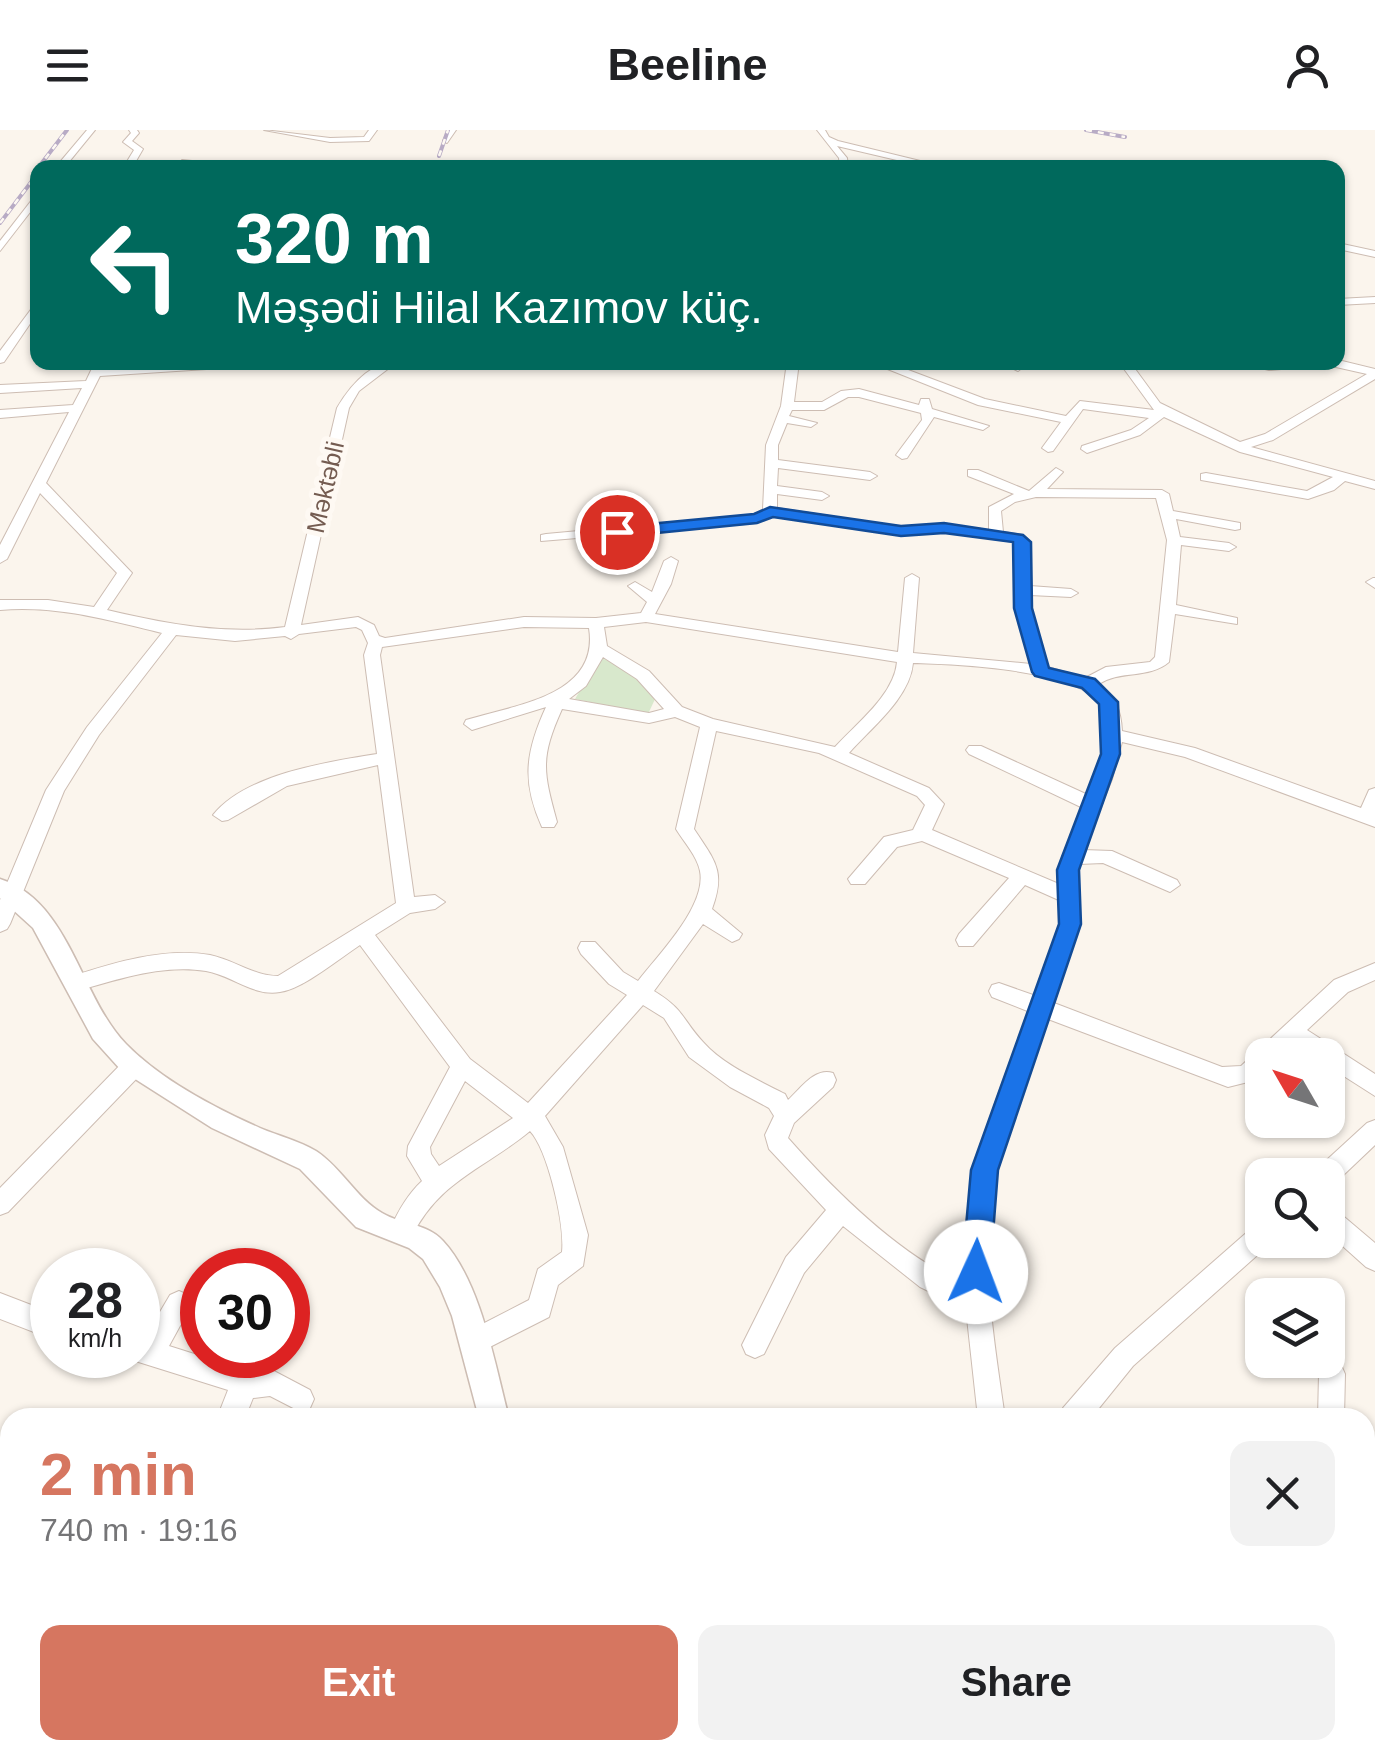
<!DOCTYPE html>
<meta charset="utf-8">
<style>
body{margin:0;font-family:Helvetica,sans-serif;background:#f2f2f2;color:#202124;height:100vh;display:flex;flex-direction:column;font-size:38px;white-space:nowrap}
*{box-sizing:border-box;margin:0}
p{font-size:32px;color:#757577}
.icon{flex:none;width:55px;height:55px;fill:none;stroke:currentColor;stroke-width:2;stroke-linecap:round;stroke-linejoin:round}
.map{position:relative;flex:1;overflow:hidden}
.drawer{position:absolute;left:0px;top:1278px;width:1375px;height:352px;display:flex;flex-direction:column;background:#fff;border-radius:30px 30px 0 0;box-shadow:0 2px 8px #0004}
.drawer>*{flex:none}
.top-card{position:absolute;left:30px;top:30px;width:1315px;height:210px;border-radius:20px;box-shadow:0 2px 8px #0004;background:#00695c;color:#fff;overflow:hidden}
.needle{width:65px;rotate:309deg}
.buttons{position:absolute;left:1245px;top:908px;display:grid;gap:20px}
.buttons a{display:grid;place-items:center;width:100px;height:100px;border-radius:20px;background:#fff;box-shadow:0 2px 8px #0004;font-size:50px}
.speed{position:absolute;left:30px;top:1118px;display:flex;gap:20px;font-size:50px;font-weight:700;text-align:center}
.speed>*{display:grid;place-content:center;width:130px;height:130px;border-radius:50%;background:#fff;box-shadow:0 2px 8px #0004;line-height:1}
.speed small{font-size:25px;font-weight:400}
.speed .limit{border:15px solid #d22;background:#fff;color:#111}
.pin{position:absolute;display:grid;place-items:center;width:85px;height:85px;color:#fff;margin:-42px;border:5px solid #fff;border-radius:50%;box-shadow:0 2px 10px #0007}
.me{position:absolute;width:110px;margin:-55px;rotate:2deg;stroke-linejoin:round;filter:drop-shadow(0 0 8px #0008)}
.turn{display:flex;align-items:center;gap:35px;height:210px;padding:0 40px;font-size:45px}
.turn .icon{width:130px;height:130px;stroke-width:2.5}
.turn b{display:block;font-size:70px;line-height:85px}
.round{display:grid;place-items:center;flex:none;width:105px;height:105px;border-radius:20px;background:#f2f2f2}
.summary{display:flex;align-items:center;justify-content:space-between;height:170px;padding:0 40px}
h1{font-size:60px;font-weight:600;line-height:75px;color:#d67660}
.primary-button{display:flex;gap:20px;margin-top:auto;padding:20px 40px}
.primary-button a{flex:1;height:115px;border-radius:20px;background:#d67660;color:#fff;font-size:40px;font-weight:600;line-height:115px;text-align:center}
.primary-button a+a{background:#f2f2f2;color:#202124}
header{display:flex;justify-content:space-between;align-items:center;height:130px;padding:0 40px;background:#fff;font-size:45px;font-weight:600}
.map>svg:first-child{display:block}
</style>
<header><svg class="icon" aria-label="menu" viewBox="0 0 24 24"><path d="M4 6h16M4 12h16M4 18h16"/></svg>Beeline<svg class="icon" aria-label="person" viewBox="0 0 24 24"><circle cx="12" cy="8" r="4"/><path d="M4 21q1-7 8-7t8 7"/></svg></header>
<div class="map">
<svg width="1375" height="1629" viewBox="0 0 1375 1629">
<rect width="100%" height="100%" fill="#fbf5ed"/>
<path fill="#d8e8cc" d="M600 527 629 541 656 567 648 584 575 569Z"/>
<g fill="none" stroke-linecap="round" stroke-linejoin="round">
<defs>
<path id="minor" d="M87 0H95L64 38H55Z
M129 0H137L139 3 132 11 143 19 132 38H123L134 20 123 12 131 3Z
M264 0 330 8 364 7 369 0H377L369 11 330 12Z
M448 0H456L447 13 443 11Z
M817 0H825L829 7 838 11 949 38H931L837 16 847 28 848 38H840L839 28Z
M182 30 212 33 211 38 179 35Z
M38 62V72L0 121V111Z
M1338 113 1375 121V127L1338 119Z
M1375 167V173L1338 175V169Z
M38 170V182L4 232 0 233V221Z
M1338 230 1375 239V249L1273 310 1251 317 1375 351V359L1345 351 1334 360 1308 369 1201 350V344L1206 343 1307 361 1333 347 1240 322 1164 287 1140 305 1087 323 1081 319 1082 316 1131 300 1149 288 1083 279 1053 321 1048 322 1042 318 1061 292 978 275 870 232H887L985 269 1066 286 1080 271 1154 280 1119 232H1130L1160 273 1240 312 1265 304 1367 244 1327 235 1269 240 1265 239V235Z
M95 232H107L103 239 204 232H271L266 235 100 246 46 353 132 443 107 480C167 494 223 505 285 497L337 278C350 256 370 232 397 232L359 261 349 278 301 495 358 487 374 495 379 506 385 508 524 487 596 488 641 483 647 472 628 456 635 452 652 462 664 431 671 427 678 431 671 454 655 484 898 522 905 448 912 444 919 448 913 523 1031 534 1015 478 1014 412 944 402 901 405 772 385 757 393 541 411V405L546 404 754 385 763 379 766 315 781 276 787 232H799L794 272H822L841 261 859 259 919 275 921 269H929L932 279 989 296 983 300 934 287 907 328 902 329 896 325 922 290 921 283 859 267H848L824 280H792L789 286 817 293 811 297 787 293 778 315V330L870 342 877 346 870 350 778 338 777 356 822 362 829 366 822 370 777 364V378L901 397 944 394 989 400V377L1014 364 968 346V340H978L1029 361 1056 338 1063 342 1047 359 1162 360 1169 364 1173 381 1240 393V399L1235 400 1176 389 1180 407 1229 413 1236 417 1229 421 1181 415 1176 475 1237 488V494L1175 484 1169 532C1149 549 1120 540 1099 554 1115 567 1121 579 1122 601L1195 618 1361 678 1369 660 1375 658V697L1185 627 1122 612 1112 649 1083 720 1112 721 1177 750 1180 755 1170 762 1103 733 1079 734V795L1054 873 1222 937 1241 936 1334 850 1375 833V850L1348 862 1307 900 1375 944V966L1328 936V925H1310L1293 914 1282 925H1262V944L1252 951 1228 957 1048 889C1025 948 998 1009 991 1073 982 1144 995 1217 1005 1288H978L966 1179 920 1157 843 1096 804 1143 764 1224 755 1228 746 1224 742 1215 786 1127 826 1080 769 1019 765 1005 774 986 769 978 730 957 689 927 664 888 643 875 545 986 563 1017 588 1105 583 1136 558 1155 549 1187 474 1225 465 1221 461 1212 465 1203 529 1170 538 1139 562 1122C565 1095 548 1020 530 1001 484 1039 438 1051 411 1108L402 1111 393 1108 390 1100C398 1081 407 1065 422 1051L407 1026 408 1016 450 937 360 815C340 828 303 859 280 862 254 867 231 845 206 841 163 834 118 849 77 861L70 859 67 853 70 847C113 833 164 817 210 825 234 830 254 846 278 846L396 773 378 635 287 656 228 690 222 691 213 685C246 644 327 632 377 624L364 525 368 513 362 500 356 497 299 504 291 509 285 506 235 511 176 505 99 605 64 661 10 794 7 799 0 802V770L46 660 87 597 162 503C108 490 56 475 0 480V470H48L94 477 117 443 40 363 7 429 0 433V415L69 282 0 288V280L73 275 82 258 0 263V255L86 251ZM1036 367 1156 368 1167 410 1155 527 1150 532 1106 537 1085 548 1048 537 1031 478 1030 465 1071 467 1078 463 1071 459 1030 456V412L1023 405 1003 402 1001 381 1015 372ZM646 492 897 532C894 565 857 593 835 617L713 589 682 577 649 541 607 516 604 497ZM524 497 589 498C600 566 515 575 466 590L464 594 472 600 546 577C526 621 521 651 542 697H554L557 692C543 641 540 628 562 579L649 593 675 587 700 597 676 699C684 712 697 726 700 741 707 776 658 825 638 851L623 842 595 812H581L578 818 581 824 609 854 627 865 528 973 470 929 375 805 410 783 435 779 445 772 435 765 414 767 380 525 382 517ZM603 527 637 549 664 579 649 583 569 569 586 556ZM913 533C953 534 1080 539 1101 575 1116 601 1099 640 1088 665L981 616H969L966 620 969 624 1083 678 1062 727 1059 754 932 700 944 674 929 658 849 623C871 598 910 568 913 533ZM716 601 819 623 917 666 925 675 913 700 884 707 848 749 851 754H865L897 717 922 711 1009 748 959 804 956 810 959 816H973L1025 755 1061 771 1059 795 1036 866 999 853 992 855 989 861 992 867 1030 882C994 972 960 1055 964 1153 899 1126 834 1060 788 1008L794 993 833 957 836 950 833 943C815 937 801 958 788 970L785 964C758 950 723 935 703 912 681 888 685 880 654 861L703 794 732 812 739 809 742 804 712 779C726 741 715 731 694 699ZM465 951 513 988 439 1036 431 1024 430 1017Z
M1017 232H1029L1018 241 1012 238Z
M1373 448H1375V458L1366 452Z
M134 927 142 929 145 936 142 943 8 1082 0 1085V1058L126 929Z
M1375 990V1015L1335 1053 1328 1056V1045H1315L1319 1037 1367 993Z
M1328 1077 1336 1080 1375 1113V1141L1366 1137 1328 1103Z
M1262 1093V1110H1272L1271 1113 1133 1236 1091 1288H1060L1063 1278 1115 1218 1253 1097Z
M179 1161 188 1165 192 1174 169 1216 248 1241 272 1240 310 1260 314 1269 310 1278 301 1282 270 1266 253 1268 245 1288H217L228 1260 129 1229 127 1225H138V1207L144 1209 170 1165Z
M0 1163 52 1183V1209L0 1189Z
M1332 1231 1341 1235 1345 1244 1344 1288H1318L1319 1244 1323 1235Z
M324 1620H356V1629H324Z
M867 1620H899L902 1629H870Z"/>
<path id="tertiary" d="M0 749C70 771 80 867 126 914 161 950 215 978 260 998 279 1006 299 1011 316 1021 342 1038 356 1068 382 1083 402 1095 427 1093 443 1111 481 1152 495 1235 509 1288H479L452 1186 440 1157 423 1129 409 1118 356 1097 300 1039 212 998 121 940 93 909 33 798 0 768Z
M1365 1603 1375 1605V1629H1349L1345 1620H1365Z
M696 1620H741L745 1629H700Z
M982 1620H1024L1020 1629H978Z"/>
</defs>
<use href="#minor" stroke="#cdbdb3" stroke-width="2"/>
<use href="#tertiary" stroke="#cdbdb3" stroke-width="3"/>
<use href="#minor" fill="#fff" fill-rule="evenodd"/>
<use href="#tertiary" fill="#fff" fill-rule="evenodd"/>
<defs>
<path id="rail" d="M1086 0 1125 7
M439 26 448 0
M38 38 67 0
M0 93 38 43"/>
</defs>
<use href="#rail" stroke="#b8abc5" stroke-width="4"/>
<use href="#rail" stroke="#fef9f3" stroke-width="2.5" stroke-dasharray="6" stroke-linecap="butt"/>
</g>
<path fill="#1a73e8" stroke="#114b97" stroke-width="2.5" d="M770 377 901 396 944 393 1023 405 1031 412 1032 478 1049 538 1095 549 1118 572 1120 624 1079 740 1081 794 998 1040 990 1142 986 1152 976 1156 966 1152 962 1142 971 1040 1059 794 1057 740 1101 624 1099 574 1082 558 1035 546 1032 542 1014 478 1013 412 944 403 901 406 773 387 757 393 617 407 609 402 617 397 754 384Z"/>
<g text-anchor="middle" stroke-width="10" stroke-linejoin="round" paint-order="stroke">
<g font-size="25" fill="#745c51" stroke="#fef9f3">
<text transform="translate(325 357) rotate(-77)" y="9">Məktəbli</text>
</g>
</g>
</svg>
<div class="buttons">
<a><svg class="needle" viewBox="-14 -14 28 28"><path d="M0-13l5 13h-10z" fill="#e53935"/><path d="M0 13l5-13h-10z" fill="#757577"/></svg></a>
<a><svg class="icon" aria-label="search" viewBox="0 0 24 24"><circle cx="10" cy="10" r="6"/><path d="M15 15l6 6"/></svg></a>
<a><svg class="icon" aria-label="layers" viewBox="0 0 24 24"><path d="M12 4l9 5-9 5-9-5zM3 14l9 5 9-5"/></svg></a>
</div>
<div class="speed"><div>28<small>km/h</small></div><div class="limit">30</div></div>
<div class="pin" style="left:617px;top:402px;background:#d93025"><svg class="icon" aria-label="arrive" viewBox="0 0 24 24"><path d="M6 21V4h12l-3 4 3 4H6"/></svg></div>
<svg class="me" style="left:976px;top:1142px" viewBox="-20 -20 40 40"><circle r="19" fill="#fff"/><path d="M0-13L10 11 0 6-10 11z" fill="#1a73e8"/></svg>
<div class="top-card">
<div class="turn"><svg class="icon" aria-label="left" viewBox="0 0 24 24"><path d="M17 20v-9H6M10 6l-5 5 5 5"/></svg><div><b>320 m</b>Məşədi Hilal Kazımov küç.</div></div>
</div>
<section class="drawer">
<div class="summary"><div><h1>2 min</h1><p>740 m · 19:16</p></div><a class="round"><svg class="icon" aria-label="close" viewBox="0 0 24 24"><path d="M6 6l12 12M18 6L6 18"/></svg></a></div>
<div class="primary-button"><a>Exit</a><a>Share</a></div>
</section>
</div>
